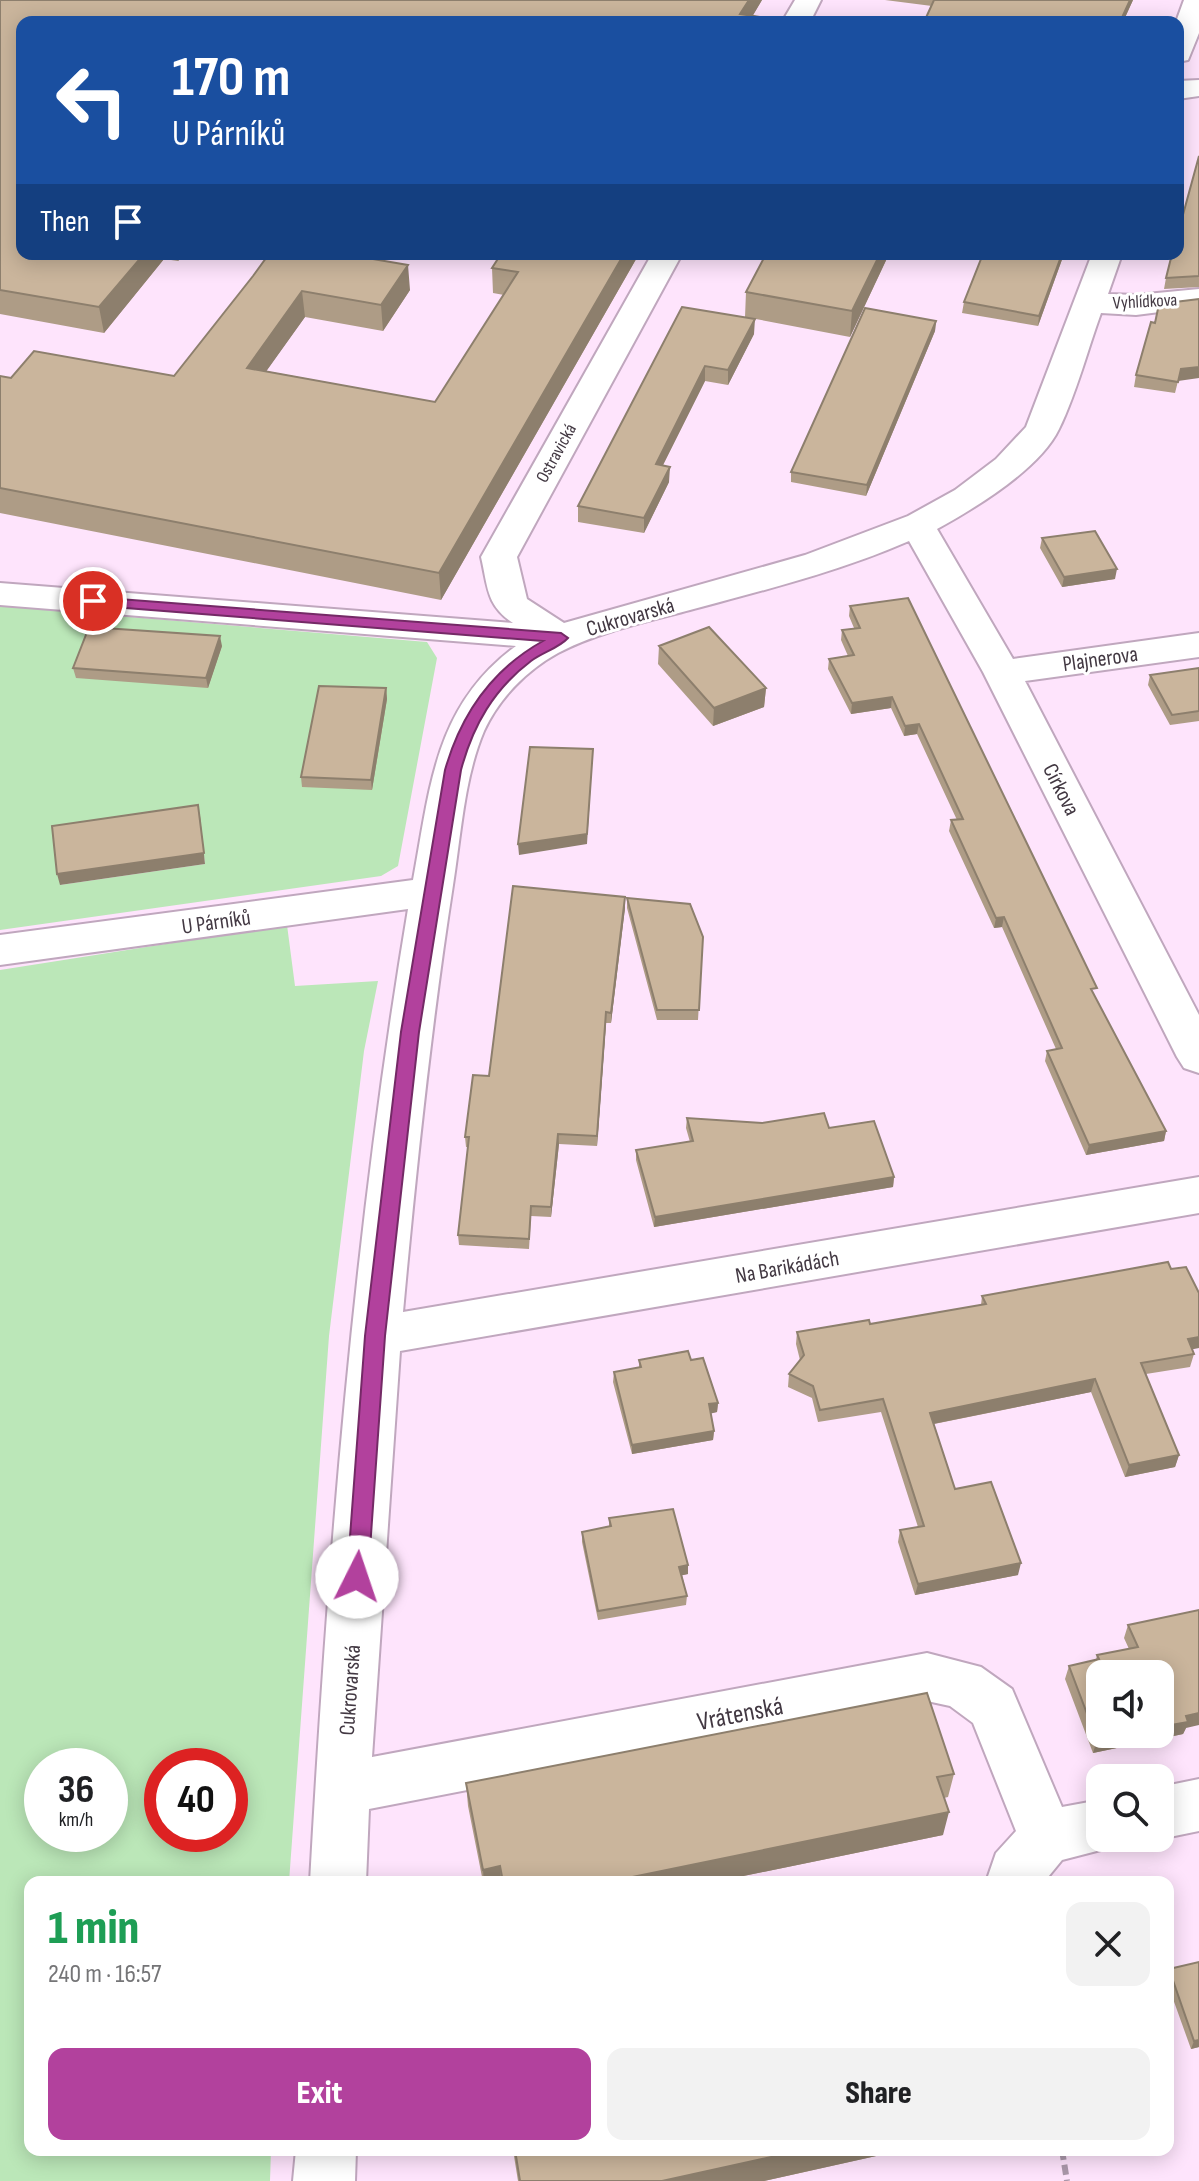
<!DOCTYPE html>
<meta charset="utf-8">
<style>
body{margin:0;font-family:"Sofia Sans Condensed",sans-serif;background:#f2f2f2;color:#202124;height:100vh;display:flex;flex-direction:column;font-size:30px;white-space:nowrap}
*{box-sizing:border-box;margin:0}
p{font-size:26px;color:#757577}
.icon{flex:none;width:44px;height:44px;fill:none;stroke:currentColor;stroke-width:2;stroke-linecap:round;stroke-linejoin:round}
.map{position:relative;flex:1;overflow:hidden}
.details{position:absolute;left:24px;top:1876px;width:1150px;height:280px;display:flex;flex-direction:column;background:#fff;border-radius:16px;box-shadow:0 4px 20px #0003}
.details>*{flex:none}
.banner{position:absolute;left:16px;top:16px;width:1168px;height:244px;border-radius:16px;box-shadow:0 4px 20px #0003;background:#1a4fa0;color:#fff;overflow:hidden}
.fabs{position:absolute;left:1086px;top:1660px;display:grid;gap:16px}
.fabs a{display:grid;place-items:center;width:88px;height:88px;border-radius:16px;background:#fff;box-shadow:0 4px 20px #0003;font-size:40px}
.speed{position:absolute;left:24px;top:1748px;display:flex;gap:16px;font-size:40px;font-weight:700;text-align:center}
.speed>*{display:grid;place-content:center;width:104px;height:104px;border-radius:50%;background:#fff;box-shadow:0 4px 20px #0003;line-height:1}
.speed small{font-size:20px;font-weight:400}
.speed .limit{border:12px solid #d22;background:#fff;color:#111}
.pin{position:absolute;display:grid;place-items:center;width:68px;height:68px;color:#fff;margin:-34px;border:4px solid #fff;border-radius:50%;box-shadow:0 2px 8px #0007}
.me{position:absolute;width:88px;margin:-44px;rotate:4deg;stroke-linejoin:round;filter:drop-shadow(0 0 6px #0008)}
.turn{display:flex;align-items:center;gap:28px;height:168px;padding:0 24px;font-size:36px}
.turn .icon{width:104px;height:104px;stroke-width:2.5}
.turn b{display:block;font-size:56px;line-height:68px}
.then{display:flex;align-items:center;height:76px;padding:0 24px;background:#0003;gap:16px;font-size:30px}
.round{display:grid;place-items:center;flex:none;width:84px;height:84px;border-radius:16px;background:#f2f2f2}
.overview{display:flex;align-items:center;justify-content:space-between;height:136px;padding:0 24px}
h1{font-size:48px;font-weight:800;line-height:60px;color:#1e9e55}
.action{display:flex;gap:16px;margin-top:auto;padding:16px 24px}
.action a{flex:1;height:92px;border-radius:16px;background:#b2419d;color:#fff;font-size:32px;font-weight:800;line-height:92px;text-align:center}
.action a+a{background:#f2f2f2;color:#202124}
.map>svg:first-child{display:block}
</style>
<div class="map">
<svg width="1199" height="2181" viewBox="0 0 1199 2181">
<rect width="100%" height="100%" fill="#fee4fc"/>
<path fill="#bbe7b8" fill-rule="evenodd" d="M0 606 427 642 437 658 398 866 381 876 0 930ZM199 816 205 864 60 885Z
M287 925 295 986 378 981 364 1051 329 1336 289 1882H30V2150H271L270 2181H0V970ZM42 1766H110V1834H42ZM162 1766H230V1834H162Z"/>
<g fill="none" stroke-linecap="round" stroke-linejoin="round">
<defs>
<path id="minor" d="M795 0H821L810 22H782Z
M1184 0H1199V33L1188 60 1178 62 1176 22Z
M1199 80V96L1178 99V81Z
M652 254H682L517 557 527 599 564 623 805 555 908 516 955 490 996 459 1026 427 1092 254H1122L1108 294 1136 295 1199 289V307L1136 315 1101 313C1087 351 1077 392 1059 429 1040 469 975 508 937 529L1013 659 1199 633V657L1025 681 1199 1015V1073L1184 1068 1177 1057 983 672 909 541C838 572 764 590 690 610 645 622 598 632 558 653 527 670 499 698 484 731 464 778 461 835 453 885 431 1026 416 1169 403 1312L1199 1177V1213L400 1351 372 1757 927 1653 981 1667 1012 1689 1062 1807 1100 1800V1838H1123L1120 1845 1062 1860 1044 1882H986L996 1853 1016 1831 973 1723 950 1706 927 1701 369 1809 366 1882H310C328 1557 354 1231 408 909L0 965V935L413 880C430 789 434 706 516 646L0 605V583L513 623C486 605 488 587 481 557Z
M1199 1779V1831L1160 1839 1157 1838H1160V1787Z
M296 2150H356L355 2181H293Z"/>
</defs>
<use href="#minor" stroke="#c0a7be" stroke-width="4"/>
<path stroke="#ab98aa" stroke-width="6" stroke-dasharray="10 5" stroke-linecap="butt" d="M1062 2150 1067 2181"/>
<use href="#minor" fill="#fff" fill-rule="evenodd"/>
</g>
<path fill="#ae9c86" d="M0 0H762L753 15 760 17V22H22V254H184L178 261 164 259 104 333 0 314Z
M885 0H1133L1123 22 932 6Z
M1199 156V287L1164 289 1166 278Z
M269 254H389L384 261 410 290 383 331 305 317 266 371 435 402 504 295 493 293 492 268 501 254H639L441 600 0 513V376L11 378 174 376 253 276Z
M766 254H889L850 337 745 317 746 292Z
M983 254H1064L1038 326 962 313 964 302Z
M682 307 754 334 728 385 705 381 663 465 669 482 644 533 578 522V506Z
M936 321 935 331 866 496 791 482V472Z
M1155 323 1178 381 1175 393 1134 387 1136 375Z
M1042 538 1115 579 1062 587 1040 548Z
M850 606 1095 997 1166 1131 1164 1141 1086 1155 1045 1061 1047 1051 1056 1049 1002 927 994 928 949 831 951 820H957L917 734 904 736 891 708 851 714 828 669 829 659 848 656 841 640 842 630 854 628 849 616Z
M222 646 208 688 76 678 73 668Z
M659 646 766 688 764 707 713 726 658 664Z
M1199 668V721L1170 725 1148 685 1150 675Z
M386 688 387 699 372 790 302 787 301 777Z
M627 898 703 937 698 1020H657L627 908Z
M625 908 611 1023H606L597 1146 559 1144 551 1217 531 1216 529 1249 459 1245 458 1235 468 1147H466L465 1137 489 1076Z
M687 1118 829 1128 894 1177 893 1187 654 1227 636 1160V1150L690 1142 686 1128Z
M982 1296 1192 1350 1194 1354 1190 1367 1146 1374 1179 1455 1175 1467 1125 1477 1091 1392 934 1424 955 1489 1018 1575 915 1595 898 1542 900 1530 918 1527 881 1412 818 1422 812 1398 788 1387 789 1374 800 1360 796 1344 797 1332 870 1324 981 1305Z
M639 1360H691L718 1403 717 1412 711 1413 714 1431 713 1440 632 1454 613 1382 614 1372 639 1368Z
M609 1518 688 1565V1574L682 1575 687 1596 686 1605 598 1620 582 1542V1532L609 1527Z
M1128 1625 1186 1728 1183 1734 1093 1753 1065 1679 1069 1666 1096 1660 1097 1655 1129 1649 1124 1638Z
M954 1774 948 1797 944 1798 943 1835 714 1882H483L468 1806 466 1783Z
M1169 1969 1199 2047 1191 2049 1168 1985Z
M513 2150H903L764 2181H518Z"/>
<path fill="#8d7f6d" d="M749 0H762L749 22 740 14Z
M1130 0H1133L1123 22H1120Z
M144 254H164V259L104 333 99 307Z
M177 254H184L178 261Z
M369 254H389L369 283 367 258Z
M624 254H639L441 600 439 573Z
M880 254H889L850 337 852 311Z
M1062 254H1064L1038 326 1039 316Z
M408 265 410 290 383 331 381 305Z
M302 291 305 317 250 394 247 368Z
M755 319 754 334 728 385V370Z
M936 321 935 331 866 496 867 485Z
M705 366V381L656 479V464Z
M1199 367V378L1178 381 1181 369Z
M670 467 669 482 644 533V518Z
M1117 569 1115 579 1062 587 1064 577Z
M220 636 222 646 208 688 206 678Z
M386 688 387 699 372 790 371 780Z
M766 688 764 707 713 726 714 708Z
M892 697 891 708 851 714 852 703Z
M919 724 917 734 904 736 905 726Z
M593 749 587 844 519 855 518 844Z
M200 816 205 864 60 885 57 874Z
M625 897V908L611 1023V1013Z
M1004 917 1002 927 994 928 996 918Z
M606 1012V1023L597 1146V1136Z
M1166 1131 1164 1141 1086 1155 1089 1145Z
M558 1134 559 1144 551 1217V1207Z
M894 1177 893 1187 654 1227 655 1217Z
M1199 1337V1348L1184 1351 1188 1339Z
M1095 1379 1091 1392 928 1425 930 1413Z
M718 1403 717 1412 709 1414V1404Z
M714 1431 713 1440 632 1454V1445Z
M1179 1455 1175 1467 1125 1477 1129 1465Z
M1021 1563 1018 1575 915 1595 918 1584Z
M688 1565V1574L679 1576V1567Z
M1199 1713V1725L1186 1728 1183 1734 1093 1753 1097 1740 1128 1734H1160V1727L1186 1716Z
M949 1812 943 1835 714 1882H608Z
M500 1866 501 1882H484L483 1870Z
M1199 2040V2047L1191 2049 1194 2041Z
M803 2150H903L764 2181H662Z"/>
<path fill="#cab59c" stroke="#8d7f6d" stroke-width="2" d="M0 0H749L740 14 760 17 757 22H22V254H144L99 307 0 290Z
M934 0H1130L1120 22H924Z
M1199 156V276L1166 278 1172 254H1178V233Z
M269 254H369L367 258 408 265 381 305 302 291 247 368 435 402 518 272 492 268 501 254H624L439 573 0 488V376L11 378 34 351 174 376 253 276Z
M766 254H880L852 311 746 292Z
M983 254H1062L1039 316 964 302Z
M1199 299V367L1181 369 1178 382 1136 375 1151 322 1155 323 1159 304Z
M682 307 755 319 728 370 705 366 656 464 670 467 644 518 578 506Z
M865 308 936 321 867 485 791 472Z
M1095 531 1117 569 1064 577 1042 538Z
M908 598 1097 988 1091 989 1166 1131 1089 1145 1047 1051 1062 1048 1004 917 996 918 951 820 963 819 919 724 905 726 892 697 852 703 829 659 854 655 842 630 860 628 850 606Z
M89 627 220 636 206 678 73 668Z
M709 627 766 688 714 708 659 646Z
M1199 668V711L1172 715 1150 675Z
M319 686 386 688 371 780 301 777Z
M530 747 593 749 587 834 518 844Z
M198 805 204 853 57 874 52 826Z
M513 886 625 897 611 1013 606 1012 597 1136 558 1134 551 1207 531 1206 529 1239 458 1235 469 1137H465L473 1075 489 1076Z
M627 898 690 904 703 937 699 1010H657Z
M824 1113 829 1128 874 1121 894 1177 655 1217 636 1150 693 1141 687 1118 762 1123Z
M1168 1262 1171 1269 1186 1267 1199 1293V1337L1188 1339 1194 1354 1141 1363 1179 1455 1129 1465 1095 1379 930 1413 955 1489 991 1482 1021 1563 918 1584 900 1530 924 1526 883 1399 820 1410 813 1386 789 1374 804 1355 797 1332 869 1320 870 1324 986 1304 982 1296Z
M688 1351 691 1360 703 1358 718 1403 709 1404 714 1431 632 1445 614 1372 641 1367 639 1360Z
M673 1509 688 1565 679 1567 687 1596 598 1611 582 1532 611 1526 609 1518Z
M1199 1610V1713L1186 1716 1188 1722 1160 1727V1674H1100V1734H1128L1097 1740 1069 1666 1099 1659 1097 1655 1138 1647 1128 1625Z
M927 1693 954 1774 937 1777 949 1812 608 1882H503L500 1866 483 1870 466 1783Z
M1199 1962V2040L1194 2041 1169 1969Z
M515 2150H803L662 2181H520Z"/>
<path fill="#b2419d" stroke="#742a66" stroke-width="2" d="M93 597 561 633 568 638C559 648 543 652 531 661 494 689 473 725 461 770L419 1032 385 1336 368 1577 365 1584 357 1586 350 1584 347 1577 365 1336 401 1032 445 770C461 714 491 670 543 641L88 605V598Z"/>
<g text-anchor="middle" stroke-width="6" stroke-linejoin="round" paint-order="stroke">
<g font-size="18" fill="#423842" stroke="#fff">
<text transform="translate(1145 301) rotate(-3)" y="6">Vyhlídkova</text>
<text transform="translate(556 453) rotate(-61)" y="6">Ostravická</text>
</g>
<g font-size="22" fill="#423842" stroke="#fff">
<text transform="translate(630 616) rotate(-16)" y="8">Cukrovarská</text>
<text transform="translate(1100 658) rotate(-8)" y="8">Plajnerova</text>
<text transform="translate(1062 789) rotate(63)" y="8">Církova</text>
<text transform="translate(216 921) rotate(-8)" y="8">U Párníků</text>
<text transform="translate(787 1266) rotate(-10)" y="8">Na Barikádách</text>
<text transform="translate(349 1690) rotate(-86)" y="8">Cukrovarská</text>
</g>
<g font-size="26" fill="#423842" stroke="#fff">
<text transform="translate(740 1713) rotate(-11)" y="9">Vrátenská</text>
</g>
</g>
</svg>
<div class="fabs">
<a><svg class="icon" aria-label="sound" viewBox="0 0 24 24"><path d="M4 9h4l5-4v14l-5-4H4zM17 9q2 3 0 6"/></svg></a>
<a><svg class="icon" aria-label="search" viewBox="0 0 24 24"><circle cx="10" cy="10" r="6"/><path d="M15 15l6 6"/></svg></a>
</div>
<div class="speed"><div>36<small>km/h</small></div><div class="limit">40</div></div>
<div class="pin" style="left:93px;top:601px;background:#d93025"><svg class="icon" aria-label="arrive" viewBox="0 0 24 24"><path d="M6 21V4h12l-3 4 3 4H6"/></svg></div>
<svg class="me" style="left:357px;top:1577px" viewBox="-20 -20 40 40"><circle r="19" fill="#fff"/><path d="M0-13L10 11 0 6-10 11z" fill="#b2419d"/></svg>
<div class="banner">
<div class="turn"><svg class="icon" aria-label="left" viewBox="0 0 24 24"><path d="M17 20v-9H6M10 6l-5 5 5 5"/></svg><div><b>170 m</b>U Párníků</div></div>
<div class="then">Then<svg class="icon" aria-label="arrive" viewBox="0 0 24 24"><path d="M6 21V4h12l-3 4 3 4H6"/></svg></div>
</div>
<section class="details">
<div class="overview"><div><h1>1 min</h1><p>240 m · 16:57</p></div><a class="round"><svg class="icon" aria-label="close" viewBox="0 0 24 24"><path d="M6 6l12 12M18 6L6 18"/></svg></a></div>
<div class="action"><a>Exit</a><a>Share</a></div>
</section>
</div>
